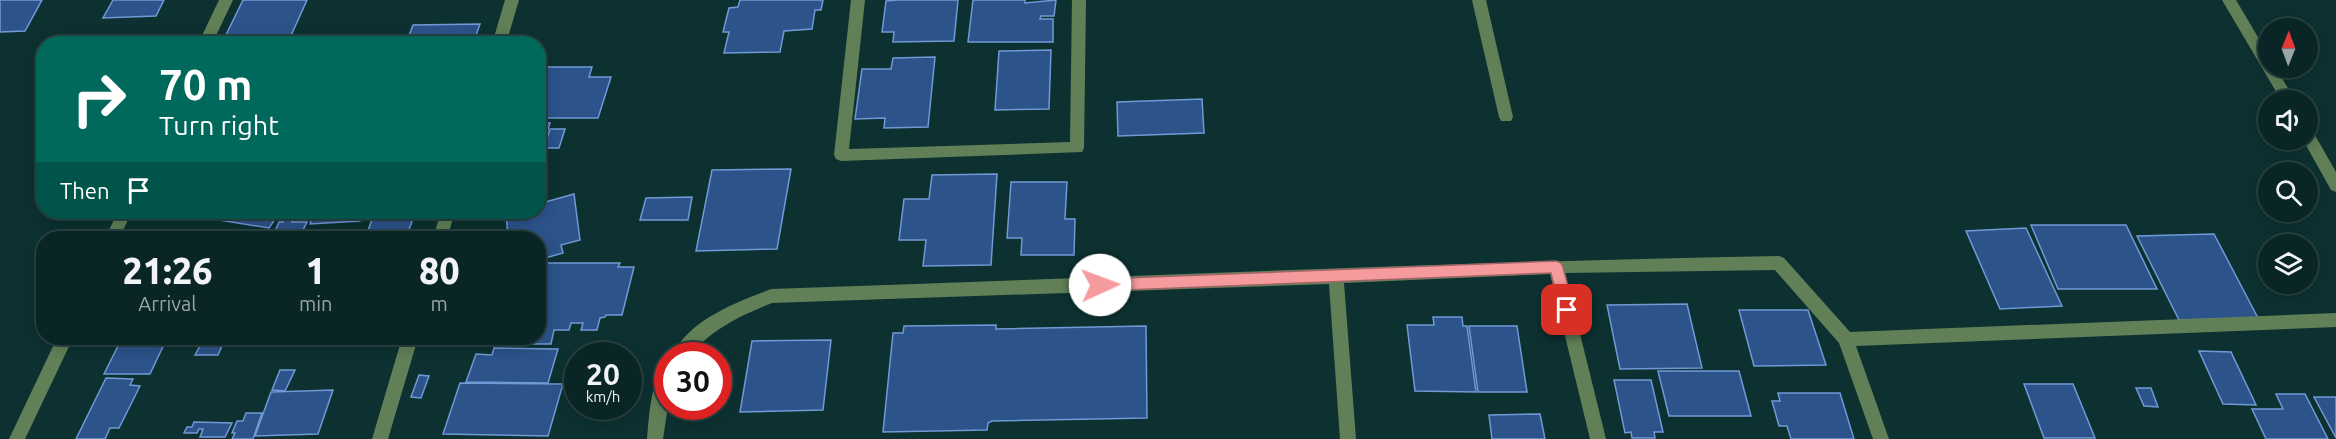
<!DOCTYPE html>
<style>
body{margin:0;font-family:Ubuntu,sans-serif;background:#183132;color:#f1f3f6;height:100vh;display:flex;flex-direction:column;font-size:22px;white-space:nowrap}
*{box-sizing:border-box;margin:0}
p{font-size:20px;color:#99a5a7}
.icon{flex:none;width:33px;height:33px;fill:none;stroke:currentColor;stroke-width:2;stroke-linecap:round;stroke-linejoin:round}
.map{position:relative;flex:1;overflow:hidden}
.panel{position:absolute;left:36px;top:231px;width:510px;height:114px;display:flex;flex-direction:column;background:#0a2525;border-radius:24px;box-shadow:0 3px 15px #0003,0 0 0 2px #2a4242}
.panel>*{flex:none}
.banner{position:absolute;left:36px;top:36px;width:510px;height:183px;border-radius:24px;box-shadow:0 3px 15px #0003,0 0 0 2px #2a4242;background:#00695c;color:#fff;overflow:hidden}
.needle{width:39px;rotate:1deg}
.tools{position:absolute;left:2258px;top:18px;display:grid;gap:12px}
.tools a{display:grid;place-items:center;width:60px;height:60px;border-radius:50%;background:#0a2525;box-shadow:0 3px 15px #0003,0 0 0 2px #2a4242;font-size:30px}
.speed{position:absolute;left:564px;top:342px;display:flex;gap:12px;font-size:30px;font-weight:700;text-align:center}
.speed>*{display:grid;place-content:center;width:78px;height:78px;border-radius:50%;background:#0a2525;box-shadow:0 3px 15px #0003,0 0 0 2px #2a4242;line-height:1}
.speed small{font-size:15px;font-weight:400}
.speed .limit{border:9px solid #d22;background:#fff;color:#111}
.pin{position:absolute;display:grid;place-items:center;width:51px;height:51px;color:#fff;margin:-26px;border-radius:12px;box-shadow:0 3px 9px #0006}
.me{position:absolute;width:66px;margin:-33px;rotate:88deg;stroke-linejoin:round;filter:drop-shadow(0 0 4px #0008)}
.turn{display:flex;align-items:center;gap:21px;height:126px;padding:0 24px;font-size:27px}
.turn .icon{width:78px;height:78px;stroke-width:2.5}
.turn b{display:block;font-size:42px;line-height:51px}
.then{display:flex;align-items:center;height:57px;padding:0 24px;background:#0003;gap:12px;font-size:22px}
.eta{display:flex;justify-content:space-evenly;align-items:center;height:102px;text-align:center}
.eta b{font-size:36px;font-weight:800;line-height:42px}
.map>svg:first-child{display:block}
</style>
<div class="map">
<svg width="2336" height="439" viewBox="0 0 2336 439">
<rect width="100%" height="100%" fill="#0d3131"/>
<path fill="#2c538a" stroke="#709ad5" stroke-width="1.5" d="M0 0H42L25 31 0 32Z
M113 0H164L156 16 103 18Z
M243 0H307L289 40 223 41Z
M740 0H823L821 10H815L812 29 784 31 780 52 724 53 729 32H723L729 8 738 7Z
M898 0H958L954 41 893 42 894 32H882L886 1Z
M973 0H1025V3L1056 0 1054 16H1041L1040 19H1053V42H968Z
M480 24 473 44H406L413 25Z
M1051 50 1049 109 995 110 999 51Z
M935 57 928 127 884 128 885 118 855 119 862 69H891L893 58Z
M538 67H592L589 77H611L598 118H538Z
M1202 99 1204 133 1118 136 1117 102Z
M538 122 550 123 542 147H538Z
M550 129H565L559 148H544Z
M791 169 777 249 696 251 712 170Z
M997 174 991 265 923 266 926 240H899L904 199H929L932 175Z
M1011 182H1067L1065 219H1075L1074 255H1021L1022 238H1007Z
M574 194 580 240 561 245 563 253 538 260V238H508L506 213 538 212V204Z
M692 197 688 220H640L646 198Z
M137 212H205L202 217 135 216Z
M224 212H280L269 228 219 220Z
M287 212H297L292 222H307L299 238H272L279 222H283Z
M314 212H363L360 221 310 224Z
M374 213H415L406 238H333L336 231H368Z
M2031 225H2126L2157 289H2058Z
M2026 228 2062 306 2000 309 1966 231Z
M2214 234 2258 318 2179 320 2137 236Z
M538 263H620L618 267H634L622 315H606L605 317 600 318 597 330H581L583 323H571L569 330H554L551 344H503L505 338H538Z
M1687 304 1702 368 1620 369 1607 305Z
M1739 310H1808L1826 365 1754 366Z
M1433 317H1462L1463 326H1467L1476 392 1415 391 1407 325H1434Z
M996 325V329L1146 326 1147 418 992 421 988 423 987 430 883 432 893 333H903L904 326Z
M1469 326H1517L1527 392H1478Z
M122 338H167L150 374H104Z
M199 338H219L218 339H225L218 355H195L202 342H197Z
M831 340 823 410 740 412 752 341Z
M494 348 558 349 548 383 466 382 476 354 492 355Z
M2199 351 2231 352 2256 405 2223 404Z
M280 370H295L285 391 272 390Z
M1658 371H1739L1751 416H1669Z
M419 375 429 376 421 398 411 397Z
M106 378 133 379 130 385 140 386 119 428H110L105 439H76Z
M1614 380H1651L1663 432H1654L1655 438H1632L1631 432 1625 433Z
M460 383 563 384 548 436 443 434Z
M2024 384H2073L2095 438H2044Z
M2136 388H2151L2158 407 2144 406Z
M333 390 318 434 255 436 271 392Z
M1778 393H1840L1854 439H1791L1787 426H1779L1772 401H1780Z
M2276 394H2305L2328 439H2266L2252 409H2283Z
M2314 397H2336V438Z
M246 413H262L253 439H232L235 433H232L237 421H243Z
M1540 414 1545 439H1492L1489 415Z
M194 422 232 423 225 437H200L203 429H199L197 433H184L187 427H192Z"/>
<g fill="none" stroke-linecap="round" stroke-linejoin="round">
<path fill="#628057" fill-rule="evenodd" d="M219 0H233L212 44H198Z
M505 0H519L506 44H492Z
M851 0H865L849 149 1070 142 1072 0H1086L1084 148 1082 152 841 161 836 159 834 155Z
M1472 0H1486L1513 117 1511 121H1501L1499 117Z
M2222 0H2236L2268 54V68H2276L2295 100H2281Z
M2307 128 2312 130 2336 172V192L2331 190 2303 140H2307Z
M118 212H132L119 238H105Z
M441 212H455L447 238H433Z
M1779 256 1784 258 1850 332 2336 313V327L1856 346 1889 439H1873L1839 343 1775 270 1565 273 1606 439H1590L1550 274 1344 283 1356 439H1340L1329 284 772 303C742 315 711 329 690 356H672C688 320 737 302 771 289 1107 278 1443 262 1779 256Z
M57 338H73L25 439H9Z
M402 338H418L388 439H372Z
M668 367V406L663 439H647C649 421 650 374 668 367Z"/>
</g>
<path fill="#f59b9e" stroke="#9f6567" stroke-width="1.5" d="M1556 261 1561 263 1563 267 1574 310 1572 314 1567 316 1562 314 1560 310 1551 273 1100 291 1095 290 1093 285 1095 281 1100 279Z"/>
</svg>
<div class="tools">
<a><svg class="needle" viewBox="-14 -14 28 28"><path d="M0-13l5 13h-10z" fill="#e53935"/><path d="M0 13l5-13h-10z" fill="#99a5a7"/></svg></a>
<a><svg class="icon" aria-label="sound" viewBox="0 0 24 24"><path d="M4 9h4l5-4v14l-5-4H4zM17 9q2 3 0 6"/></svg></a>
<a><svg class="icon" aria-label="search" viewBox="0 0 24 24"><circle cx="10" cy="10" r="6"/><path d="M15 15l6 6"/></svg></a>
<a><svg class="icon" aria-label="layers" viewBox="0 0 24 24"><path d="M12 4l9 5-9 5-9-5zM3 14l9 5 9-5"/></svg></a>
</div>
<div class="speed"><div>20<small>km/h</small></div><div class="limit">30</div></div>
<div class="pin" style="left:1567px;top:310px;background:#d93025"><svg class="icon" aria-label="arrive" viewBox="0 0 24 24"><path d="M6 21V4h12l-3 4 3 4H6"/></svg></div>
<svg class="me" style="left:1100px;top:285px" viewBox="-20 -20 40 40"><circle r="19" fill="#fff"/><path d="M0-13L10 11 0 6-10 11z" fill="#f59b9e"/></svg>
<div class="banner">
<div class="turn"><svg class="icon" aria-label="right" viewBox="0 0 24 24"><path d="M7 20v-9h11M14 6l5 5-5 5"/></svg><div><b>70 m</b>Turn right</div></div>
<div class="then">Then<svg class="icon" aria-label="arrive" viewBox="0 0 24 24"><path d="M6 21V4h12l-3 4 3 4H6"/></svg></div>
</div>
<section class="panel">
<div class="eta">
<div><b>21:26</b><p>Arrival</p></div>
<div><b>1</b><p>min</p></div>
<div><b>80</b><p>m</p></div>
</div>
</section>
</div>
